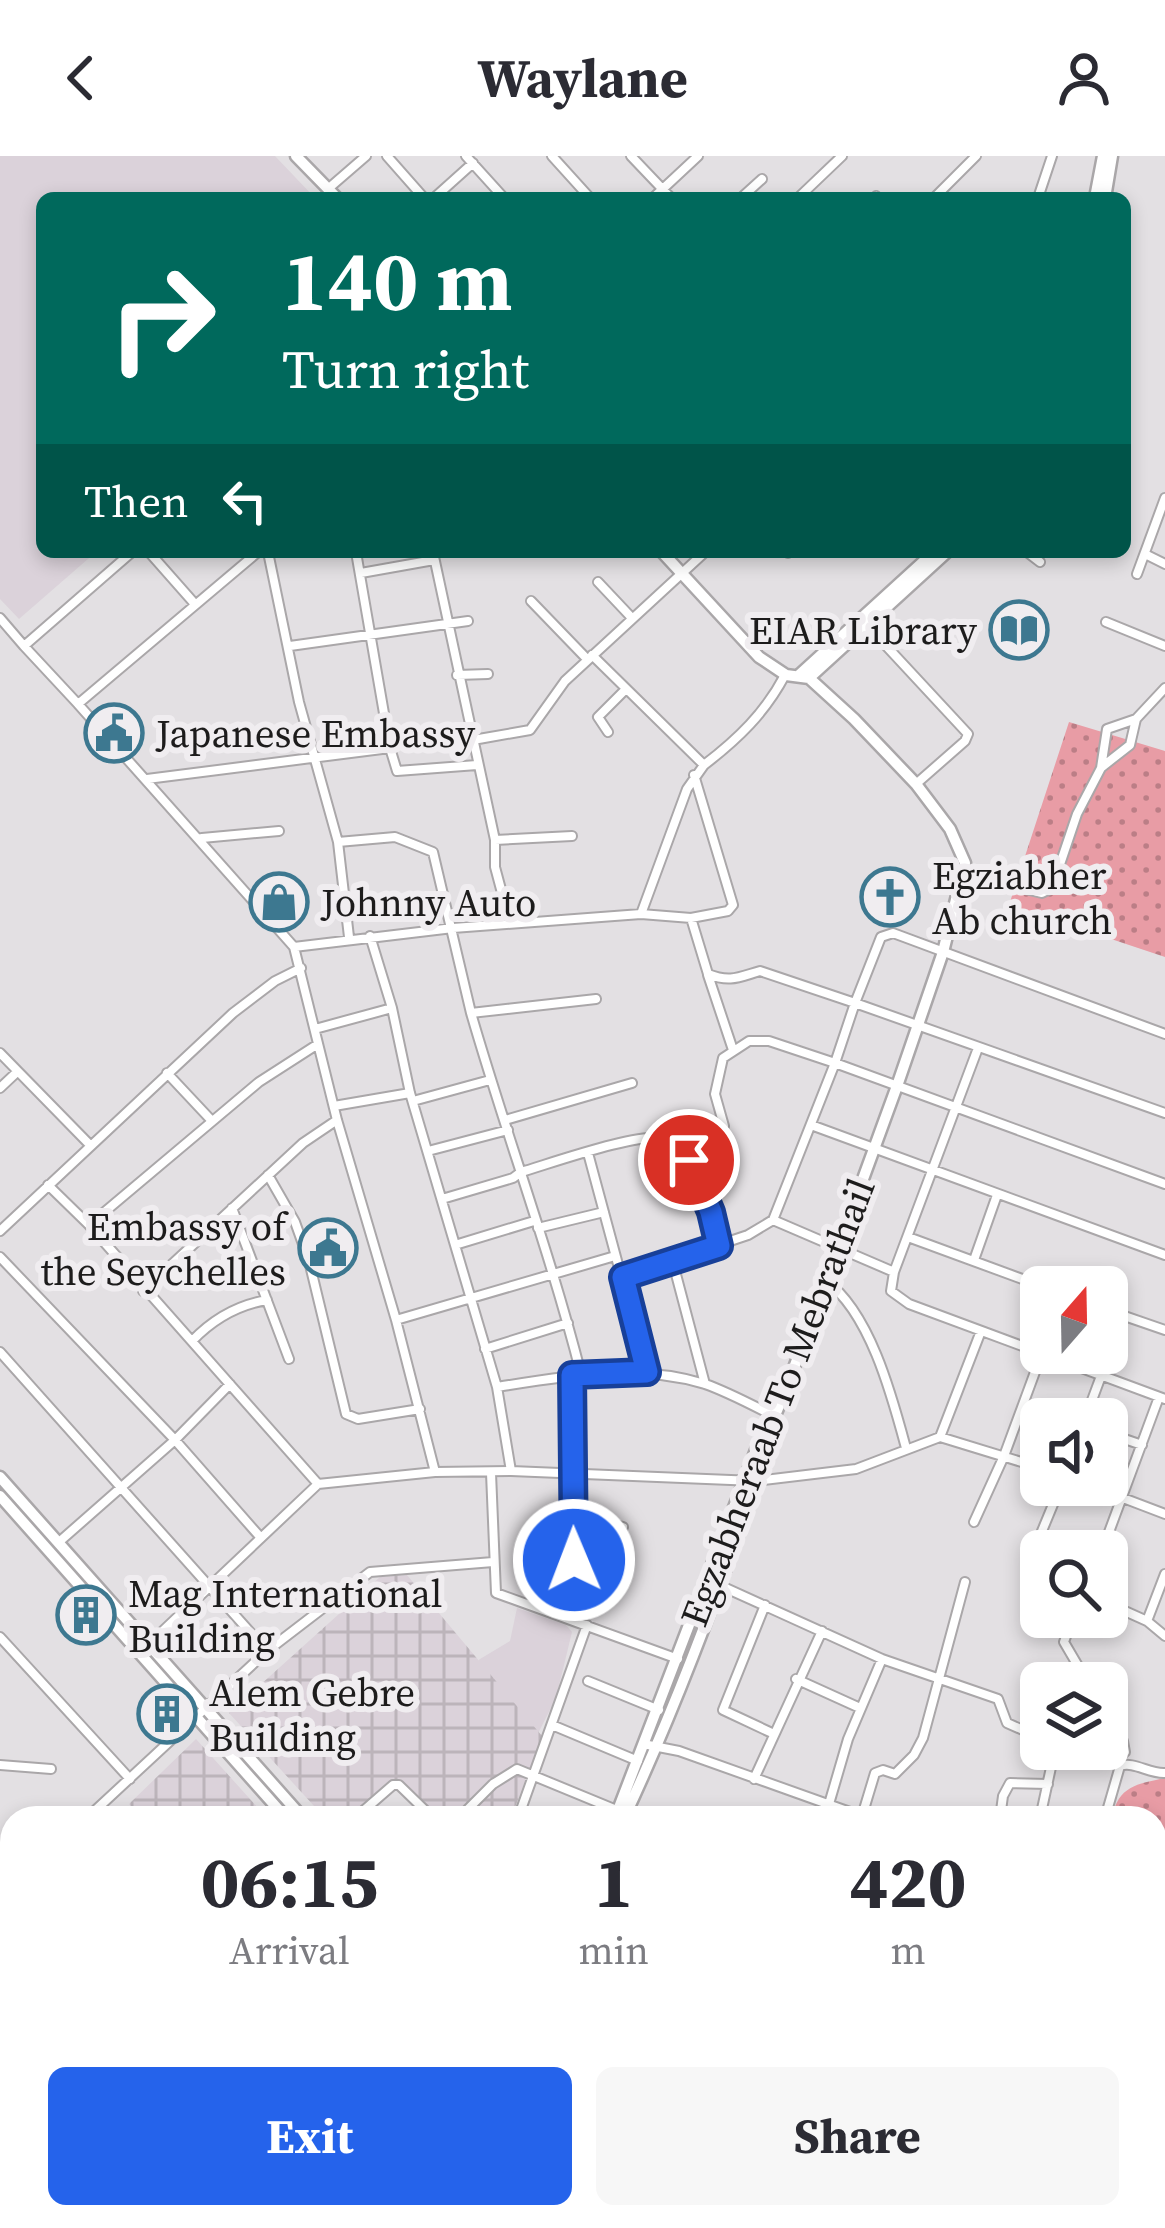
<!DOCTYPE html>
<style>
body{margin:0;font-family:"Source Serif 4",serif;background:#f7f7f7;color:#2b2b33;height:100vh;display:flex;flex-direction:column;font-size:45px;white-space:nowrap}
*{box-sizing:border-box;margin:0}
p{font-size:39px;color:#7c7c81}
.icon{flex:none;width:66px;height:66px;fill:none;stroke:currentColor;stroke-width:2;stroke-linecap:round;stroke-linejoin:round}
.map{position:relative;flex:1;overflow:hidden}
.sheet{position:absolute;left:0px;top:1650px;width:1167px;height:423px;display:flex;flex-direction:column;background:#fff;border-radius:36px 36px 0 0;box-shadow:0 6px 18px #0003}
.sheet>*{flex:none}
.hud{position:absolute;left:36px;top:36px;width:1095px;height:366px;border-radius:18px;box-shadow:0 6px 18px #0003;background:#00695c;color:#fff;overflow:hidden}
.needle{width:78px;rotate:20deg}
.buttons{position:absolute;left:1020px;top:1110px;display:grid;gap:24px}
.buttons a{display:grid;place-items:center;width:108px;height:108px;border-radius:18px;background:#fff;box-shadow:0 6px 18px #0003;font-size:60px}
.pin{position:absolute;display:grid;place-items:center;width:102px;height:102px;color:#fff;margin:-51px;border:6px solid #fff;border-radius:50%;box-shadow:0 3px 12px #0007}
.me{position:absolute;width:132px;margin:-66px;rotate:359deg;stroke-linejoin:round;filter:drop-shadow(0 0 9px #0008)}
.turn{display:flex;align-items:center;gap:42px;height:252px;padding:0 48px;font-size:54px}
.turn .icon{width:156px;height:156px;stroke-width:2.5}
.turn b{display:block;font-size:84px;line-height:102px}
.then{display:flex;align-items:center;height:114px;padding:0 48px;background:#0003;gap:24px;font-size:45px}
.eta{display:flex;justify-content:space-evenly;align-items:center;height:204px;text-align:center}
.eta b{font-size:72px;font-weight:700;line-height:84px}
.primary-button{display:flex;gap:24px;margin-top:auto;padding:24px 48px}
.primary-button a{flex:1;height:138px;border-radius:18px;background:#2563eb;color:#fff;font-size:48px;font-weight:700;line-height:138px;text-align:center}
.primary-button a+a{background:#f7f7f7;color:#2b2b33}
header{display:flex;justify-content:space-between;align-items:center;height:156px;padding:0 48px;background:#fff;font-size:54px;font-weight:700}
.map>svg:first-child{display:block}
</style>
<header><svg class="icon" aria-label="back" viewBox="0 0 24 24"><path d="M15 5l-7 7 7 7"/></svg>Waylane<svg class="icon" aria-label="person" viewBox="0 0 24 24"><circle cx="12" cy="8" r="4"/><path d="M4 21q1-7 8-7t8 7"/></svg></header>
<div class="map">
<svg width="1165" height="2072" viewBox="0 0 1165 2072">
<defs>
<pattern id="industrial-grid" width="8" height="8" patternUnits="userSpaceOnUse" patternTransform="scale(3)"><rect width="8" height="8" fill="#dbd2da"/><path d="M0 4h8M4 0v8" fill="none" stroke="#bcb4ba"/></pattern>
<pattern id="grass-dots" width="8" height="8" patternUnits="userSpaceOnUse" patternTransform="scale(3)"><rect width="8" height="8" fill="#e89ca5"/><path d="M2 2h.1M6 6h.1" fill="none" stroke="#bb7e86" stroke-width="1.8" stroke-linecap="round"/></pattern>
</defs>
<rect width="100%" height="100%" fill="#e3e0e3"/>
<path fill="#dbd2da" d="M0 0H275L315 42H42V396H96L19 463 0 443Z
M517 1452 566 1469 572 1476 556 1542 527 1599 433 1547 480 1503 510 1485Z"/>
<path fill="url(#industrial-grid)" d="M407 1419 542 1580 511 1662H424L391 1625 350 1662H325L229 1557 380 1421Z
M196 1583 267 1662H141L129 1648Z"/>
<path fill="url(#grass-dots)" d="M1069 566 1165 595V801L1009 749Z
M1165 1622V2033L1155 2037V1662H1112C1118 1630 1137 1628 1165 1622Z"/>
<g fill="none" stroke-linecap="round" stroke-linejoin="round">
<defs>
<path id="street" d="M387 0 424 42
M466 0 504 42
M552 0 590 42
M631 0 671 42
M329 32 366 0
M876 40 877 42
M434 42 473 7
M653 42 698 0
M741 42 762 23
M798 42 842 0
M934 42 976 0
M1038 42 1052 0
M149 396 194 447
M258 396 78 548 294 791 337 964 396 1164 435 1316
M268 396 299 546 338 686 349 781
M433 396 495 684V711L510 767
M1027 396 1040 406
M788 397 789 396
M1145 398 1165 408
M361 417 434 404
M1137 418 1165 342
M598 426 631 461
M531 445 587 503
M0 462 24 490
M864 466 968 578 965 585 916 628
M1106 466 1165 490
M290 490 468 465
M592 499 704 609C738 583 765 557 785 519
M457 519 488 518
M78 548 24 490 132 396
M608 576 598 561 626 533
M473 584 530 574 565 525 705 396
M390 592 397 615 477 609
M1102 611 1130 589 1136 563
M147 623 390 592 356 396
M202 682 279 675
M495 684 572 680
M338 686 395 681 433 696 471 857 596 843
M965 718 1042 737 1052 732 1077 658 1101 612 1107 573 1136 563 1165 532
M641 758 691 762 728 755 733 749 694 619
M691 762 708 818C730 827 739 821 760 815L855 847 881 781 893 777 1165 878
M370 780 392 852 410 937 497 1231 511 1315
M294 791 453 772 641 758 687 633 704 609
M708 819 733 894
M471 857C506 978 550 1096 581 1218
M315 873 392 852
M978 892 894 1116 891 1135 909 1148 1165 1243
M0 897 91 990
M167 917 212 965
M0 932 17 916
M413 945 490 924
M334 950 410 937
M1165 957 855 847 835 907 1165 1028
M505 964 632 927
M811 969 1165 1099
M428 995 508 974
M588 997 647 1216
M268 1019 295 1066 309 1105 346 1258 358 1263 420 1253
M48 1029 89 1069 318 1328
M442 1043 513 1022 521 1016C549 1008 644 974 667 983 698 994 712 1061 719 1090
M232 1052 289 1203
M773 1064 894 1116
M89 1069 259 926 318 888
M538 1072 604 1056
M0 1075 233 857 275 825 301 812
M908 1081 1044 1131
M455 1089 534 1065
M0 1101 175 1284 261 1382
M974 1104 997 1039
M673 1107 705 1228
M623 1121 748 1079 773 1064 835 907 769 885H749L723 902 715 938 724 970
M825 1124C870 1156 892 1240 906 1292
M143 1135 303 987 337 964
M1107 1154 1165 1174
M396 1164 615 1100
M192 1185C213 1163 237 1149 267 1144
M485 1193 568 1167
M0 1196 267 1495
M571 1219 575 1463
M497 1231C566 1220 636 1207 705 1228 728 1236 752 1249 774 1260
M1085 1263 1101 1220
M1107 1277 1142 1289
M940 1281 981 1175
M491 1317 496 1437 678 1503
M1089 1329 1165 1358
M574 1358 623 1371
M974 1366 1004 1300 1042 1197
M59 1386 175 1284 230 1228
M1102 1395 1159 1241
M574 1404 604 1413
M1041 1421 1029 1415 1028 1409 1061 1329
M719 1429 882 1503 998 1543 1007 1567 1041 1582
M1107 1447 1147 1465 1165 1480
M765 1449 723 1554 772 1577
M1073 1461 1064 1486 1088 1527
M1147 1465 1165 1418
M0 1481 130 1623
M150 1487 318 1328 435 1316 511 1315 755 1325 856 1313 940 1281 1041 1312
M796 1523 860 1552
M588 1525 659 1554
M552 1569 638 1605
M643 1588 679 1595 864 1661
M1092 1593 1121 1599 1125 1596 1123 1585 1107 1576
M0 1609 51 1613
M754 1623 822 1475
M829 1648 848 1583 882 1503
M862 1660 875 1617 883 1614 895 1618 914 1599 923 1582 965 1426
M87 1662 267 1495 370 1416 493 1406
M355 1662 393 1629H399L433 1662
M459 1662 493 1628 517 1613 619 1655
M518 1662 587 1469
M1000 1662 1003 1640 1010 1627 1048 1628
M1040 1662 1055 1593
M1105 1662 1120 1610C1134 1605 1149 1618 1165 1617
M0 1740 12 1729
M0 1870 12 1883
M0 1973 12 1986
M1155 2046 1165 2042
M84 2061 95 2072
M625 2061 638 2072
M1129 2068 1133 2061
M208 2072 212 2061
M284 2072 287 2061
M345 2072 348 2061
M410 2072 414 2061
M464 2072 468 2061
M515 2072 519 2061
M603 2072 607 2061
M651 2072 655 2061
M756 2072 760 2061
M816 2072 820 2061
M1031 2072 1032 2061"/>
<path id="secondary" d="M296 0 337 42
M1095 42 1103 0
M1105 42 1112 0
M798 520 934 396
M809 522 947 396
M615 1662 761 1281 770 1271 787 1231 897 930 943 796 965 707 950 673 916 628 854 563 809 522 786 519 759 501 662 396
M624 1662C681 1540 728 1412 770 1284V1271"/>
<path id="primary" d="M0 1321 303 1662
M0 1340 286 1662
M879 2061 940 2072
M964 2061 1020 2072
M708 2072 712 2061"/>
</defs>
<use href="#street" stroke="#aaa7a9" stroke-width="12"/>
<use href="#secondary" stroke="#aaa7a9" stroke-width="15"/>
<use href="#primary" stroke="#aaa7a9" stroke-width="15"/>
<use href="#street" stroke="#fff" stroke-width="8"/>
<use href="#secondary" stroke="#fff" stroke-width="10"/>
<use href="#primary" stroke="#fff" stroke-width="10"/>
</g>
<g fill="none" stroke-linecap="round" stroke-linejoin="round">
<defs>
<path id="route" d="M574 1404 572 1219 647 1216 623 1121 719 1090 711 1056 689 1004"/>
</defs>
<use href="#route" stroke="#184099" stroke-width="30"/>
<use href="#route" stroke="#2563eb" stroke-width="21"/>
</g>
<defs>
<symbol id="library-ring" viewBox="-11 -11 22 22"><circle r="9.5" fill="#f0edf0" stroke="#3d7890" stroke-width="1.5"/><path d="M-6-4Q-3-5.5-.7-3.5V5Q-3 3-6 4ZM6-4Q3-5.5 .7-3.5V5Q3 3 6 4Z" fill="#3d7890"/></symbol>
<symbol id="civic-ring" viewBox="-11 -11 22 22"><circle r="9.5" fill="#f0edf0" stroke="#3d7890" stroke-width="1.5"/><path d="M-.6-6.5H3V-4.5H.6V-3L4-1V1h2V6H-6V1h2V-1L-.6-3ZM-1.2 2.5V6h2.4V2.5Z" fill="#3d7890"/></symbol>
<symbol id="church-ring" viewBox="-11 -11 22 22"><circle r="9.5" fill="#f0edf0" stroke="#3d7890" stroke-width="1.5"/><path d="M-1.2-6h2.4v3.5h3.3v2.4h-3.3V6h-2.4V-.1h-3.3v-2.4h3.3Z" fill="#3d7890"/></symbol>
<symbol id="shop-ring" viewBox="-11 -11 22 22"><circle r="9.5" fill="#f0edf0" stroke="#3d7890" stroke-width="1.5"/><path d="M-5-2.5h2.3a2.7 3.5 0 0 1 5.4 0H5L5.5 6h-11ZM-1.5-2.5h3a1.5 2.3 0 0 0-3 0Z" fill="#3d7890"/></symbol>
<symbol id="building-ring" viewBox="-11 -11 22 22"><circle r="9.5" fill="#f0edf0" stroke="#3d7890" stroke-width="1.5"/><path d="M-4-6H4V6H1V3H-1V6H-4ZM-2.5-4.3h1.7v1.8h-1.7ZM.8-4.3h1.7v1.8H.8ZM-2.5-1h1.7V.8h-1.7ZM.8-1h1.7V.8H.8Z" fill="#3d7890"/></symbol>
</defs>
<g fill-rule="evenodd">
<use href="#library-ring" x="986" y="441" width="66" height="66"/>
<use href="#civic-ring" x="81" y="544" width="66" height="66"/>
<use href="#church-ring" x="857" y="708" width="66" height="66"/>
<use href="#shop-ring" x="246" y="713" width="66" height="66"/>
<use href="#civic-ring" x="295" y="1059" width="66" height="66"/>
<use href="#building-ring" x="53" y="1426" width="66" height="66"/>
<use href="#building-ring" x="134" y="1525" width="66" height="66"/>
</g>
<g text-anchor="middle" stroke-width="12" stroke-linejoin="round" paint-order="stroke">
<g font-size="39" fill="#1d1c1c" stroke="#f0edf0" text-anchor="start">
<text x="977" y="488" text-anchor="end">EIAR Library</text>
<text x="156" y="591">Japanese Embassy</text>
<text x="932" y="733">Egziabher<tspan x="932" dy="45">Ab church</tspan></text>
<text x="321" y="760">Johnny Auto</text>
<text x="286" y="1084" text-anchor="end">Embassy of<tspan x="286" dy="45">the Seychelles</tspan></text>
<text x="128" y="1451">Mag International<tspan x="128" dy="45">Building</tspan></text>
<text x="209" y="1550">Alem Gebre<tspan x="209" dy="45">Building</tspan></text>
</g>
<g font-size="39" fill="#1d1c1c" stroke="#f0edf0">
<text transform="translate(777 1246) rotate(-69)" y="14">Egzabheraab To Mebrathail</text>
</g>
</g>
</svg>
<div class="buttons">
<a><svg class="needle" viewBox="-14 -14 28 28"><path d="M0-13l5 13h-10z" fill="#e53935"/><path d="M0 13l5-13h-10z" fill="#7c7c81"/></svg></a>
<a><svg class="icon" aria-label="sound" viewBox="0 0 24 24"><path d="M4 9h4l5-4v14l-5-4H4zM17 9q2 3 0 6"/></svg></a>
<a><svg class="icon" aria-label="search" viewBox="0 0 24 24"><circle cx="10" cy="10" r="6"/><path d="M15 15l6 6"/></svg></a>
<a><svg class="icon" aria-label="layers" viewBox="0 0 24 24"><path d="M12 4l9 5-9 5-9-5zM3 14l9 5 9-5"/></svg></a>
</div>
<div class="pin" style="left:689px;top:1004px;background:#d93025"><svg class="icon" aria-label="arrive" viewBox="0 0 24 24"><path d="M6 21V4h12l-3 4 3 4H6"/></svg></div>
<svg class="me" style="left:574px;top:1404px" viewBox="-20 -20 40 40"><circle r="17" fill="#2563eb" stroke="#fff" stroke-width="3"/><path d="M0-11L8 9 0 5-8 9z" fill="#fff"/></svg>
<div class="hud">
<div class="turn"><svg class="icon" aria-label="right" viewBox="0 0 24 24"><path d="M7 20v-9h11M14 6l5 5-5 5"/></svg><div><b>140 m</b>Turn right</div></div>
<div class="then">Then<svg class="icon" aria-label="left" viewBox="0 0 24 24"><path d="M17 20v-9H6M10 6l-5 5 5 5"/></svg></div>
</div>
<section class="sheet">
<div class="eta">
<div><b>06:15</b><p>Arrival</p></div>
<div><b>1</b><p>min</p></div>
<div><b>420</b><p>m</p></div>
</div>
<div class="primary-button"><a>Exit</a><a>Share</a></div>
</section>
</div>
